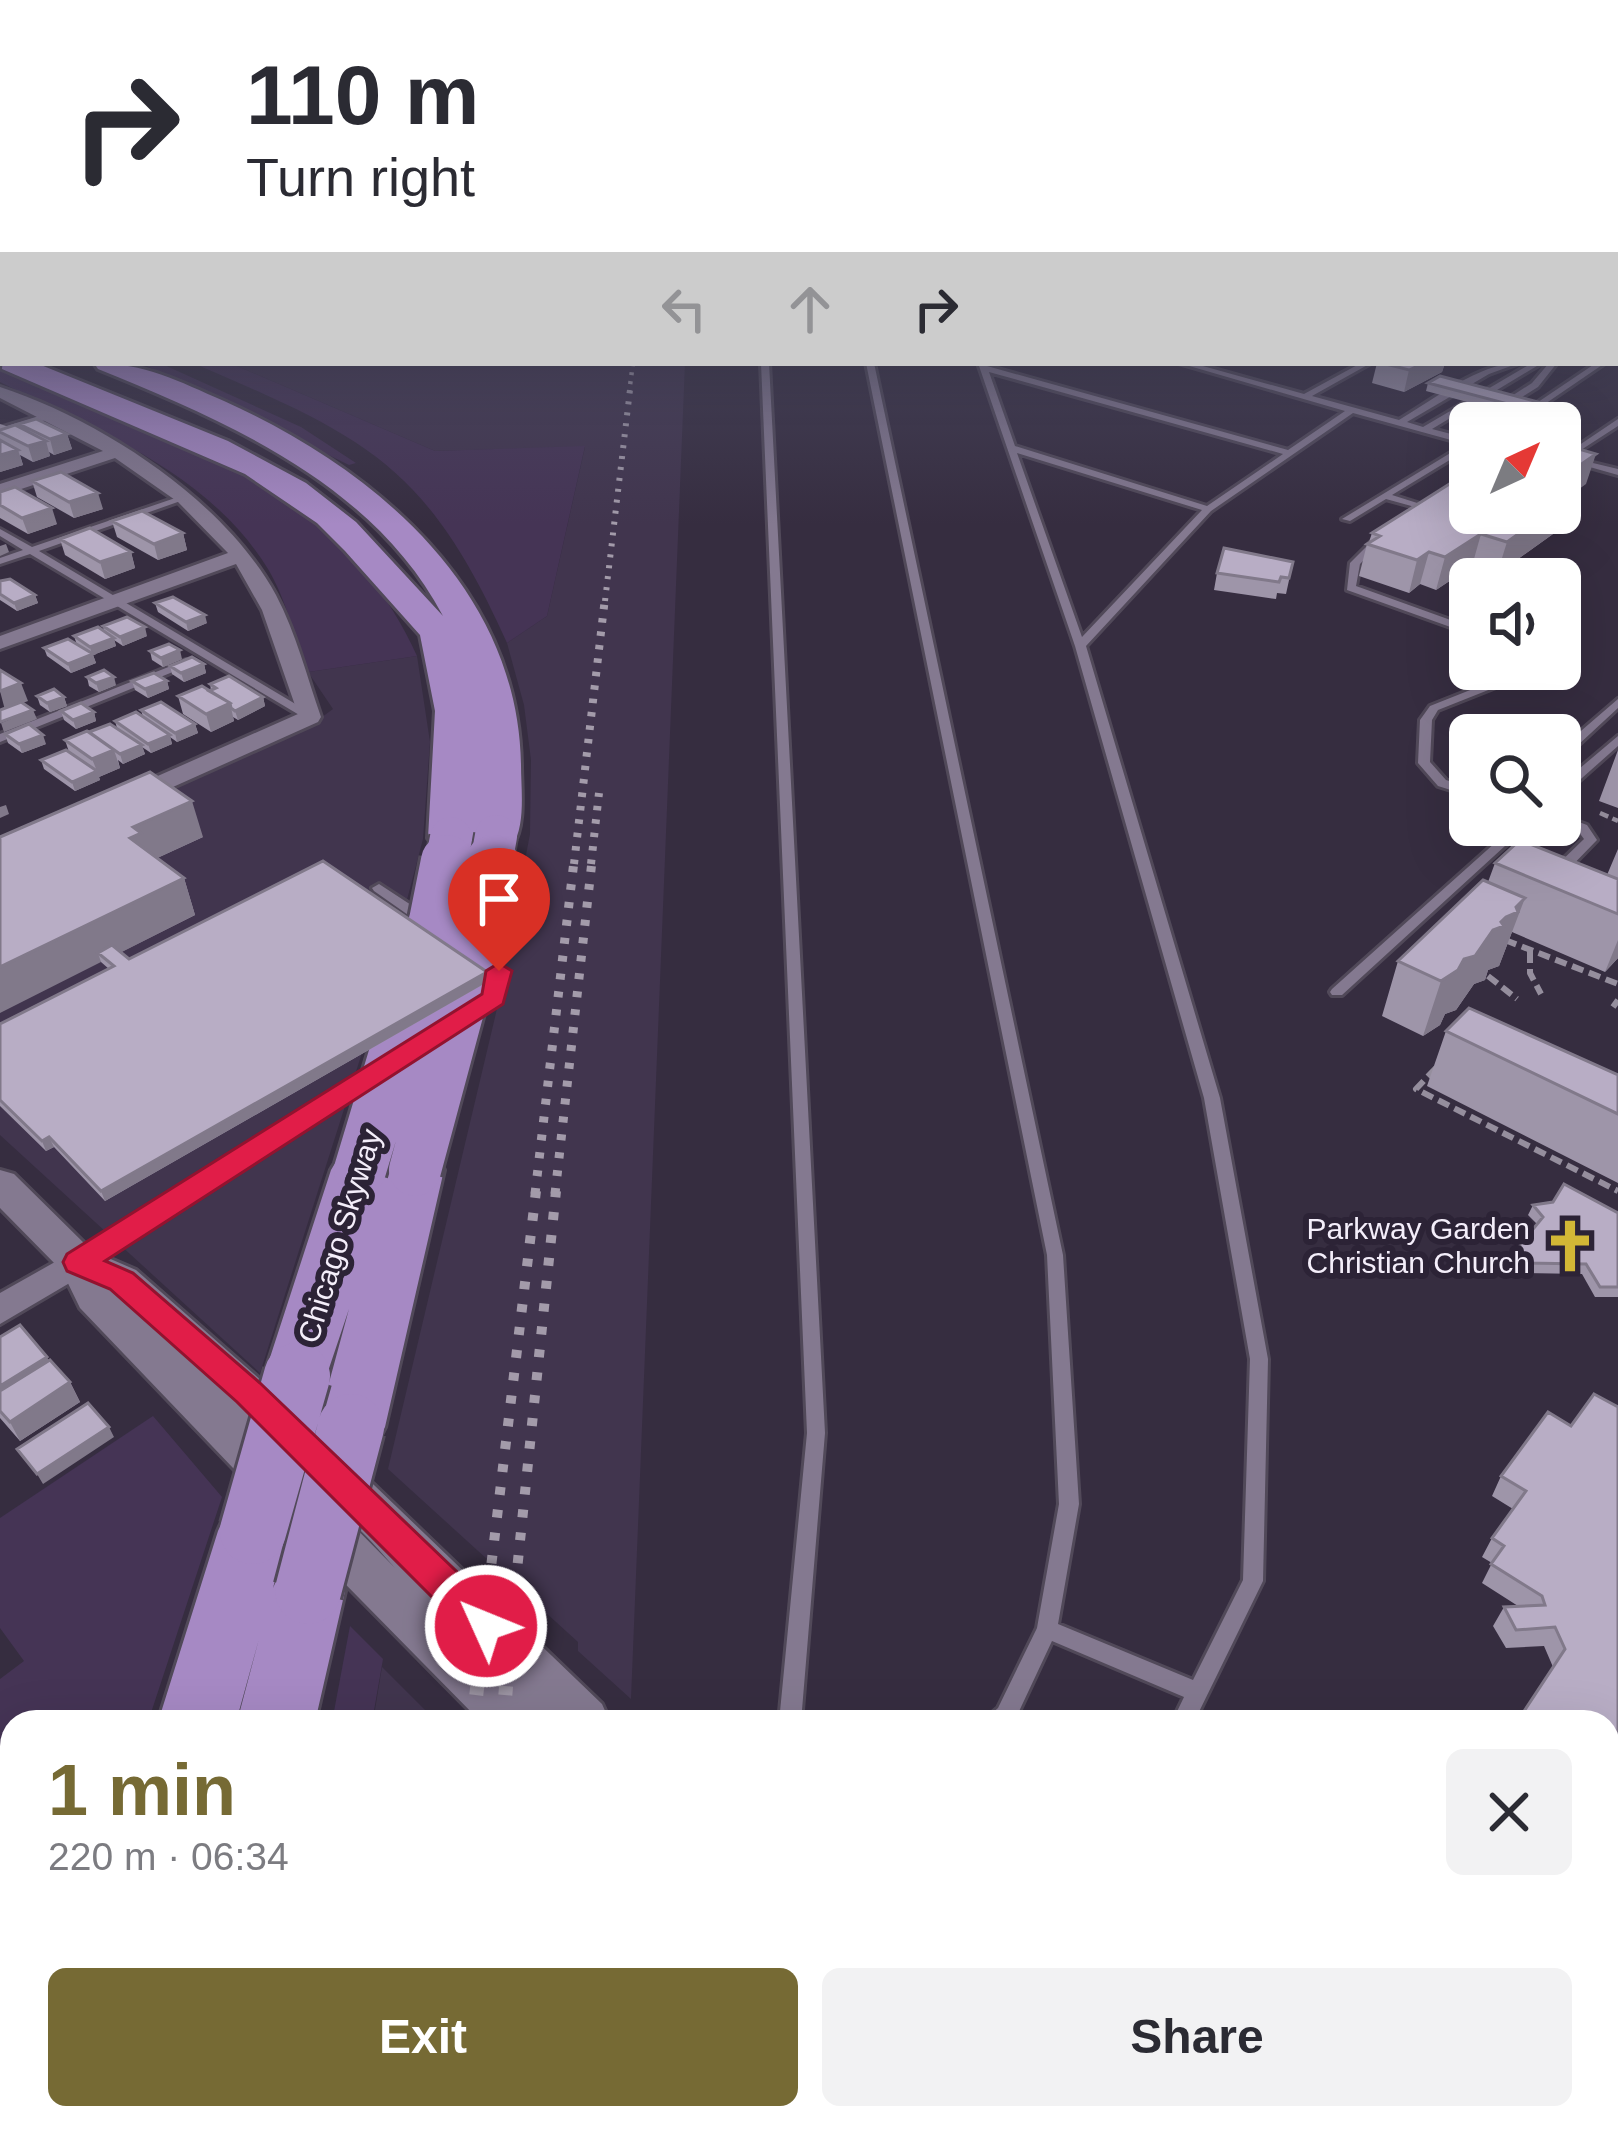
<!DOCTYPE html>
<meta charset="utf-8">
<style>
body{margin:0;font-family:Helvetica,sans-serif;background:#f2f2f3;color:#2b2b33;height:100vh;display:flex;flex-direction:column;font-size:45px;white-space:nowrap}
*{box-sizing:border-box;margin:0}
p{font-size:39px;color:#7c7c81}
.icon{flex:none;width:66px;height:66px;fill:none;stroke:currentColor;stroke-width:2;stroke-linecap:round;stroke-linejoin:round}
.map{position:relative;flex:1;overflow:hidden}
.drawer{position:absolute;left:0px;top:1710px;width:1620px;height:420px;display:flex;flex-direction:column;background:#fff;border-radius:36px 36px 0 0;box-shadow:0 12px 48px #0002}
.drawer>*{flex:none}
.banner{position:absolute;left:0px;top:0px;width:1620px;height:366px;box-shadow:0 12px 48px #0002;background:#fff;color:#2b2b33;overflow:hidden}
.needle{width:78px;rotate:44deg}
.buttons{position:absolute;left:1449px;top:402px;display:grid;gap:24px}
.buttons a{display:grid;place-items:center;width:132px;height:132px;border-radius:18px;background:#fff;box-shadow:0 12px 48px #0002;font-size:60px}
.pin{position:absolute;display:grid;place-items:center;width:102px;height:102px;color:#fff;margin:-123px -51px;border-radius:50% 50% 50% 0;rotate:-45deg;box-shadow:0 0 12px #0007}
.pin .icon{rotate:45deg}
.me{position:absolute;width:132px;margin:-66px;rotate:314deg;stroke-linejoin:round;filter:drop-shadow(0 0 9px #0008)}
.turn{display:flex;align-items:center;gap:42px;height:252px;padding:0 48px;font-size:54px}
.turn .icon{width:156px;height:156px;stroke-width:2.5}
.turn b{display:block;font-size:84px;line-height:102px}
.lanes{display:flex;align-items:center;height:114px;padding:0 48px;background:#0003;justify-content:center;gap:60px;direction:ltr}
.lanes .off{opacity:.35}
.round{display:grid;place-items:center;flex:none;width:126px;height:126px;border-radius:18px;background:#f2f2f3}
.head{display:flex;align-items:center;justify-content:space-between;height:204px;padding:0 48px}
h1{font-size:72px;font-weight:600;line-height:90px;color:#766a34}
.primary-button{display:flex;gap:24px;margin-top:auto;padding:24px 48px}
.primary-button a{flex:1;height:138px;border-radius:18px;background:#766a34;color:#fff;font-size:48px;font-weight:600;line-height:138px;text-align:center}
.primary-button a+a{background:#f2f2f3;color:#2b2b33}
.map>svg:first-child{display:block}
</style>
<div class="map">
<svg width="1618" height="2130" viewBox="0 0 1618 2130">
<rect width="100%" height="100%" fill="#362d40"/>
<path fill="#41354e" d="M230 363H685L631 1699 578 1651V1642L388 1469 496 1013 530 834 531 760 524 705 507 643 547 616 585 447 435 451Z
M417 656 430 742 423 839 389 968 260 1373 0 1135V865L307 728 333 709 308 672Z
M382 1667 437 1722H373Z
M307 2118H616L615 2130H305Z"/>
<path fill="#453455" d="M141 363 162 364 301 427 356 463 349 465Z
M193 363H230L435 451 585 446 547 616 507 643C427 464 365 437 193 363Z
M0 365C159 434 341 484 417 656L308 672C295 639 286 599 268 569 209 473 97 430 0 382Z
M153 1416 222 1497 148 1722H12V2118H17L13 2130H0V1679L24 1661 0 1628V1518Z
M350 1626 383 1659 372 1722H332Z"/>
<g fill="none" stroke-linecap="round" stroke-linejoin="round">
<path stroke="#524a5c" stroke-width="56" stroke-dasharray="56 27" stroke-linecap="butt" d="M916 2118 928 2130
M986 2118 998 2130"/>
<defs>
<path id="service" d="M761 363H769L825 1433 801 1722H779L807 1433Z
M866 363H874L1063 1255 1079 1504 1058 1624 1193 1680 1243 1580 1250 1359 1204 1098 1075 646 978 363H986L987 366 1288 450 1345 411 1179 363H1192L1304 394 1361 363H1371L1312 396 1399 420C1433 400 1479 363 1519 363L1489 374 1407 422 1423 427 1532 363H1542L1432 429 1451 434 1470 433V439L1451 440 1353 413 1211 511 1086 646 1220 1098 1268 1359 1263 1581 1194 1722H1172L1184 1697 1052 1641 1014 1722H987L990 1715 998 1708 1037 1628 1059 1504 1047 1255ZM989 372 1283 454 1207 506 1015 446ZM1017 453 1202 510 1082 637Z
M1549 363H1557L1538 387 1480 423H1470L1532 383Z
M1596 363H1605L1517 423H1507Z
M49 413 52 414V418L0 434V428Z
M1618 419V426L1567 459 1560 458Z
M1452 452 1470 457V463L1453 458 1392 495 1433 508V512L1386 499 1350 521 1342 519Z
M1572 458 1618 469V475L1572 462Z
M181 496 189 498 39 551 314 715V719H306L30 554 0 564V558L23 550 0 536V529L32 547Z
M1374 539 1382 541 1360 564 1356 586 1470 627V634L1347 590 1350 563Z
M186 660 191 663 190 665 0 742V734Z
M1515 669H1525L1521 677 1438 710 1432 720 1430 762 1446 780 1470 788V796L1438 786 1418 763 1420 720 1430 706 1513 673Z
M1618 699V708L1564 758 1560 759V749Z
M1618 736V746L1564 794 1560 795V785Z
M1560 815 1587 825 1597 840 1562 876 1557 877 1550 873 1552 870 1584 839 1578 831 1560 823Z
M1515 825H1528L1342 995H1332L1330 992 1332 989Z
M379 884 431 918 433 921 431 924H421L374 891 372 888Z
M480 954 506 971 499 1002 471 1018 464 1013 487 997 492 973 473 958Z
M375 1069 383 1074 380 1078 87 1266 81 1267 75 1266 73 1261 75 1256Z"/>
<path id="minor" d="M0 387C101 420 224 500 276 595 296 633 307 677 321 717L318 722 135 804H117L114 799 117 794 298 714 262 610 236 564 0 649V636L228 553 178 502 115 458 0 496V484L103 451 0 398Z
M78 1249 90 1253 95 1262 90 1271 0 1324V1293Z"/>
<path id="tertiary" d="M0 1170 14 1174 92 1251 136 1270 305 1419 311 1432 305 1445C272 1457 251 1425 229 1404L290 1466 297 1480 290 1494 274 1500 258 1494 80 1308 62 1271 0 1208Z
M333 1455 349 1461 602 1704 610 1722H548L539 1713 543 1722H481L300 1538 293 1523 300 1508C339 1494 374 1547 400 1573L317 1489 310 1475 317 1461Z"/>
<path id="secondary" d="M3 277V289L0 290V278Z"/>
<path id="motorway" d="M0 290 3 291V308L0 307Z
M3 357V363H36L228 441 306 483 356 522 443 616C374 485 229 422 98 369L94 363C145 363 178 381 224 401 374 469 518 588 521 765 521 789 526 826 512 846L496 850 480 846 474 837 467 848 451 852 435 848 428 838 435 711 420 635 345 551 317 523 245 474 2 369Z
M360 1149 380 1155 388 1168 395 1155 415 1149 435 1155 444 1170 385 1427 375 1447 351 1455 327 1447 317 1427 349 1309 320 1395 297 1402 274 1395 264 1376 331 1170 340 1155Z
M253 1500 278 1509 288 1531 273 1588 282 1568 308 1558 334 1568 345 1591 315 1722H237L259 1639 236 1722H158L218 1531 228 1509Z
M34 2118H126L123 2130H31Z
M133 2118H225L222 2130H130Z"/>
</defs>
<use href="#service" stroke="#514959" stroke-width="6"/>
<use href="#minor" stroke="#514959" stroke-width="6"/>
<use href="#tertiary" stroke="#514959" stroke-width="6"/>
<use href="#secondary" stroke="#514959" stroke-width="6"/>
<use href="#motorway" stroke="#514959" stroke-width="6"/>
<path stroke="#958e9d" stroke-width="4.5" stroke-dasharray="9 4.5" stroke-linecap="butt" d="M1600 813 1618 821"/>
<path stroke="#958e9d" stroke-width="6" stroke-dasharray="12 6" stroke-linecap="butt" d="M1505 940 1618 984
M1530 951V973L1541 994
M1488 976 1517 999
M1613 1007 1618 1000
M1436 1068 1416 1089 1618 1191"/>
<path stroke="#958e9d" stroke-width="9" stroke-dasharray="18 9" stroke-linecap="butt" d="M995 2130 999 2118"/>
<use href="#service" fill="#847990" fill-rule="evenodd"/>
<use href="#minor" fill="#847990" fill-rule="evenodd"/>
<use href="#tertiary" fill="#847990" fill-rule="evenodd"/>
<use href="#secondary" fill="#847990" fill-rule="evenodd"/>
<use href="#motorway" fill="#a689c4" fill-rule="evenodd"/>
<path stroke="#a39baa" stroke-width="4.5" stroke-dasharray="3 6" stroke-linecap="butt" d="M629 393 633 363"/>
<path stroke="#a39baa" stroke-width="6" stroke-dasharray="3 8" stroke-linecap="butt" d="M605 601 630 390"/>
<path stroke="#a39baa" stroke-width="8" stroke-dasharray="4.5 9" stroke-linecap="butt" d="M574 864 605 598
M591 864 599 793"/>
<path stroke="#a39baa" stroke-width="9" stroke-dasharray="6 12" stroke-linecap="butt" d="M535 1194 574 861
M555 1194 592 861"/>
<path stroke="#a39baa" stroke-width="10" stroke-dasharray="8 15" stroke-linecap="butt" d="M486 1609 536 1191
M513 1609 556 1191"/>
<path stroke="#a39baa" stroke-width="14" stroke-dasharray="9 18" stroke-linecap="butt" d="M473 1722 487 1606
M503 1722 513 1606
M421 2130 422 2118
M456 2130 457 2118"/>
<defs>
<path id="motorway-bridge-far2" d="M446 864 451 838
M491 864 496 836"/>
<path id="motorway-bridge-far1" d="M360 1170 435 921 447 861
M415 1170 482 921 492 861"/>
<path id="motorway-bridge" d="M253 1531 297 1376
M308 1591 351 1427"/>
</defs>
<use href="#motorway-bridge-far2" stroke="#514959" stroke-width="46" stroke-linecap="butt"/>
<use href="#motorway-bridge-far1" stroke="#514959" stroke-width="58" stroke-linecap="butt"/>
<use href="#motorway-bridge" stroke="#514959" stroke-width="72" stroke-linecap="butt"/>
<use href="#motorway-bridge-far2" stroke="#a689c4" stroke-width="42"/>
<use href="#motorway-bridge-far1" stroke="#a689c4" stroke-width="52"/>
<use href="#motorway-bridge" stroke="#a689c4" stroke-width="66"/>
</g>
<path fill="#9e95a9" d="M1377 363H1445L1442 372 1404 392 1372 383Z
M1428 383 1540 410 1528 418 1426 391Z
M0 424 9 427 20 428 19 424 67 434 72 449 54 455 49 452 50 456 33 462 20 455 23 465 0 472Z
M32 481 103 509 74 518 37 497Z
M0 492 57 524 28 534 0 518Z
M112 521 183 533 187 550 158 560 117 537Z
M1372 533 1553 534 1497 574 1472 566 1436 590 1420 584 1409 593 1359 576 1367 544 1369 542Z
M60 539 131 552 135 568 105 579 65 555Z
M1293 562 1286 594 1277 593 1276 599 1214 590 1217 573Z
M0 581 35 595 38 603 17 611 0 600Z
M155 603 207 623 188 631 158 612Z
M103 626 147 636 123 646 114 640 116 646 93 655 96 663 71 673 47 656 44 648 77 645 74 636 104 632Z
M150 651 182 659 163 667 152 660Z
M204 664 206 673 184 682 172 674 170 666Z
M87 677 116 685 99 692 89 686Z
M132 681H167L169 689 148 698 135 690Z
M210 684 263 697 265 706 238 720 233 717 234 721 211 732 183 714 178 696 209 691 211 690Z
M37 696 64 697 67 706 50 712 40 705Z
M141 710 195 724 198 733 177 742 170 737 172 744 151 753 142 747 145 754 123 764 118 760 120 768 99 777 100 780 75 791 44 769 41 760 69 752 65 740 89 732 117 728 115 721 143 717Z
M61 711 94 712 96 721 76 729 64 720Z
M5 734 46 744 22 753 8 743Z
M1618 750V808L1599 801Z
M0 837H203L157 858 184 878 195 915 121 952 129 959 489 981 105 1201 54 1147 46 1151 0 1106V1024L109 969 101 962Z
M1618 849V958L1605 972 1512 932 1499 966 1488 970 1485 980 1474 984 1456 1010 1445 1014 1440 1025 1423 1036 1382 1016 1398 961 1488 882 1495 863 1607 875Z
M1446 1031 1618 1075V1183L1427 1086Z
M1533 1205 1618 1213V1297H1595L1582 1274 1520 1273 1507 1266 1511 1256 1537 1224 1528 1215Z
M0 1337 49 1360 70 1382 80 1402 20 1441 0 1418Z
M1618 1407V1884L1608 1876V1722L1553 1667 1544 1646 1506 1648 1493 1626 1504 1607 1518 1606 1482 1583 1492 1563 1482 1557 1492 1538 1513 1509 1492 1496 1501 1476 1571 1426Z"/>
<path fill="#81798a" d="M1424 363H1445L1442 372 1404 392 1409 370Z
M1542 403 1540 410 1528 418 1531 410Z
M67 434 72 449 54 455 50 439Z
M46 441 50 456 33 462 28 446Z
M18 450 23 465 0 472V455Z
M1596 454 1586 484 1560 503V479Z
M98 493 103 509 74 518 69 502Z
M52 508 57 524 28 534 22 518Z
M1548 513H1559L1553 534 1497 574 1507 542Z
M183 533 187 550 158 560 154 544Z
M1481 534 1472 566 1436 590 1445 557Z
M6 544 9 552 0 556V546Z
M131 552 135 568 105 579 100 562Z
M1429 552 1420 584 1409 593 1417 560Z
M35 595 38 603 17 611 14 603Z
M205 615 207 623 188 631 186 622Z
M145 627 147 636 123 646 120 637Z
M114 638 116 646 93 655 96 663 71 673 68 664 92 655 90 647Z
M180 650 182 659 163 667 161 658Z
M204 664 206 673 184 682 181 673Z
M114 677 116 685 99 692 96 683Z
M167 681 169 689 148 698 145 689Z
M21 683 28 701 5 710 0 691Z
M64 697 67 706 50 712 47 703Z
M263 697 265 706 238 720 235 711Z
M230 703 234 721 211 732 206 714Z
M33 710 37 719 4 732 1 723Z
M94 712 96 721 76 729 73 720Z
M195 724 198 733 177 742 175 733Z
M43 735 46 744 22 753 19 744Z
M170 735 172 744 151 753 148 744Z
M142 745 145 754 123 764 120 754Z
M114 750 120 768 99 777 100 780 75 791 72 782 97 771 92 759Z
M192 801 203 837 151 861 130 838 133 827Z
M6 805 9 814 0 818V807Z
M184 878 195 915 106 960 98 953 101 962 0 1013V967Z
M1525 898 1499 966 1488 970 1485 980 1474 984 1456 1010 1445 1014 1440 1025 1423 1036 1441 981Z
M1618 940V958L1605 972Z
M487 972 489 981 105 1201 101 1191Z
M49 1137 54 1147 46 1151 42 1141Z
M47 1357 57 1376 0 1411V1386Z
M70 1382 80 1402 20 1441 10 1422Z
M109 1427 114 1437 43 1484 37 1474Z"/>
<path fill="#b8adc5" stroke="#81798a" stroke-width="3" d="M1382 363H1424L1409 370Z
M1440 376 1542 403 1531 410 1428 383Z
M36 419 67 434 50 439 19 424Z
M15 425 46 441 28 446 0 432V430Z
M0 440 18 450 0 455Z
M1562 444 1596 454 1560 479V446Z
M1470 471V513H1548L1507 542 1481 534 1445 557 1429 552 1417 560 1367 544 1380 536 1372 533Z
M61 472 98 493 69 502 32 481Z
M15 487 52 508 22 518 0 505V492Z
M142 511 183 533 154 544 112 521Z
M90 528 131 552 100 562 60 539Z
M1224 548 1293 562 1289 578 1281 577 1279 582 1217 573Z
M10 579 35 595 14 603 0 594V581Z
M173 597 205 615 186 622 155 603Z
M127 617 145 627 120 637 103 626Z
M98 627 114 638 90 647 74 636Z
M68 639 93 654 68 664 44 648Z
M169 644 180 650 161 658 150 651Z
M192 657 204 664 181 673 170 666Z
M0 670 21 683 0 691Z
M104 670 114 677 96 683 87 677Z
M154 673 167 681 145 689 132 681Z
M229 676 263 697 235 711 231 708 230 703 209 691 216 688 210 684Z
M202 686 230 703 206 714 178 696Z
M54 689 64 697 47 703 37 696Z
M21 702 33 710 0 722V710Z
M161 702 195 724 175 733 141 710Z
M81 703 94 712 73 720 61 711Z
M136 712 170 735 148 744 115 721Z
M29 724 43 735 19 744 5 734Z
M110 724 142 745 120 754 89 732Z
M87 731 114 750 92 759 65 740Z
M66 750 97 771 72 782 41 760Z
M150 772 192 801 133 827 141 833 130 838 184 878 0 967V837Z
M1520 840 1618 879V914L1495 863Z
M323 861 487 972 101 1191 49 1137 42 1141 0 1100V1024L114 966 98 953 112 945 129 959Z
M1483 880 1525 898 1516 907 1518 912 1506 917 1501 922 1504 926 1493 930 1475 956 1464 959 1458 970 1441 981 1398 961Z
M1469 1008 1618 1075V1114L1446 1031Z
M1564 1184 1618 1213V1287H1600L1586 1264 1524 1263 1511 1256 1543 1217 1533 1205 1553 1202Z
M20 1325 47 1357 0 1386V1337Z
M50 1360 70 1382 10 1422 0 1411V1391Z
M1594 1394 1618 1407V1857L1608 1850V1722H1517L1565 1649 1555 1627 1516 1630 1504 1607 1545 1605 1542 1596 1491 1564 1504 1546 1492 1538 1526 1491 1501 1476 1548 1412 1571 1426Z
M88 1403 109 1427 37 1474 17 1449Z"/>
<linearGradient id="sky" x2="0" y2="1"><stop stop-color="#1e1923"/><stop offset="0.43" stop-color="#4c4c64"/><stop offset="1" stop-color="#4c4c64" stop-opacity="0"/></linearGradient>
<rect width="1618" height="524" fill="url(#sky)"/>
<path fill="#e11d48" stroke="#92132f" stroke-width="3" d="M499 963 512 971 503 1004 105 1261 133 1273 260 1383 500 1613 505 1626 500 1638 486 1643 473 1638 237 1402 110 1289 67 1271 63 1262 67 1254 482 994 486 971Z"/>
<defs>
<symbol id="church-bare" viewBox="-9 -9 18 18"><path d="M-1.2-6h2.4v3.5h3.3v2.4h-3.3V6h-2.4V-.1h-3.3v-2.4h3.3Z" fill="#d2b736" stroke="#2c2336" stroke-width="2.5" paint-order="stroke"/></symbol>
</defs>
<g fill-rule="evenodd">
<use href="#church-bare" x="1532" y="1208" width="76" height="76"/>
</g>
<g text-anchor="middle" stroke-width="12" stroke-linejoin="round" paint-order="stroke">
<g font-size="30" fill="#f4eefa" stroke="#2c2336" text-anchor="end">
<text x="1530" y="1239">Parkway Garden<tspan x="1530" dy="34">Christian Church</tspan></text>
</g>
<g font-size="30" fill="#f4eefa" stroke="#2c2336">
<text transform="translate(340 1236) rotate(-73)" y="10">Chicago Skyway</text>
</g>
</g>
</svg>
<div class="buttons">
<a><svg class="needle" viewBox="-14 -14 28 28"><path d="M0-13l5 13h-10z" fill="#e53935"/><path d="M0 13l5-13h-10z" fill="#7c7c81"/></svg></a>
<a><svg class="icon" aria-label="sound" viewBox="0 0 24 24"><path d="M4 9h4l5-4v14l-5-4H4zM17 9q2 3 0 6"/></svg></a>
<a><svg class="icon" aria-label="search" viewBox="0 0 24 24"><circle cx="10" cy="10" r="6"/><path d="M15 15l6 6"/></svg></a>
</div>
<div class="pin" style="left:499px;top:971px;background:#d93025"><svg class="icon" aria-label="arrive" viewBox="0 0 24 24"><path d="M6 21V4h12l-3 4 3 4H6"/></svg></div>
<svg class="me" style="left:486px;top:1626px" viewBox="-20 -20 40 40"><circle r="17" fill="#e11d48" stroke="#fff" stroke-width="3"/><path d="M0-11L8 9 0 5-8 9z" fill="#fff"/></svg>
<div class="banner">
<div class="turn"><svg class="icon" aria-label="right" viewBox="0 0 24 24"><path d="M7 20v-9h11M14 6l5 5-5 5"/></svg><div><b>110 m</b>Turn right</div></div>
<div class="lanes"><svg class="icon off" aria-label="left" viewBox="0 0 24 24"><path d="M17 20v-9H6M10 6l-5 5 5 5"/></svg><svg class="icon off" aria-label="ahead" viewBox="0 0 24 24"><path d="M12 20V5M6 11l6-6 6 6"/></svg><svg class="icon" aria-label="right" viewBox="0 0 24 24"><path d="M7 20v-9h11M14 6l5 5-5 5"/></svg></div>
</div>
<section class="drawer">
<div class="head"><div><h1>1 min</h1><p>220 m · 06:34</p></div><a class="round"><svg class="icon" aria-label="close" viewBox="0 0 24 24"><path d="M6 6l12 12M18 6L6 18"/></svg></a></div>
<div class="primary-button"><a>Exit</a><a>Share</a></div>
</section>
</div>
